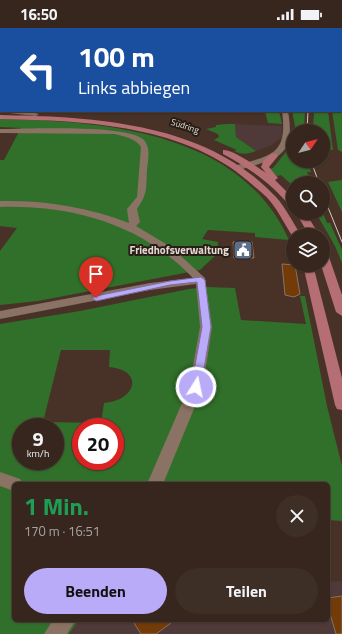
<!DOCTYPE html>
<html lang="de">
<meta charset="utf-8">
<style>
body{margin:0;font-family:"Titillium Web",sans-serif;background:#3d2e26;color:#f1f3f6;height:100vh;display:flex;flex-direction:column;font-size:15px;white-space:nowrap}
*{box-sizing:border-box;margin:0}
p{font-size:13px;color:#aaa5a4}
.icon{flex:none;width:22px;height:22px;fill:none;stroke:currentColor;stroke-width:2;stroke-linecap:round;stroke-linejoin:round}
.map{position:relative;flex:1;overflow:hidden}
.details{position:absolute;left:12px;top:454px;width:318px;height:140px;display:flex;flex-direction:column;background:#36261d;border-radius:6px;box-shadow:0 1px 3px #0004,0 0 0 1px #50433b}
.details>*{flex:none}
.hud{position:absolute;left:0px;top:0px;width:342px;height:84px;box-shadow:0 1px 3px #0004,0 0 0 1px #50433b;background:#1a4fa0;color:#fff;overflow:hidden}
.needle{width:26px;rotate:55deg}
.tools{position:absolute;left:286px;top:96px;display:grid;gap:8px}
.tools a{display:grid;place-items:center;width:44px;height:44px;border-radius:50%;background:#36261d;box-shadow:0 1px 3px #0004,0 0 0 1px #50433b;font-size:20px}
.speed{position:absolute;left:12px;top:390px;display:flex;gap:8px;font-size:20px;font-weight:700;text-align:center}
.speed>*{display:grid;place-content:center;width:52px;height:52px;border-radius:50%;background:#36261d;box-shadow:0 1px 3px #0004,0 0 0 1px #50433b;line-height:1}
.speed small{font-size:10px;font-weight:400}
.speed .limit{border:6px solid #d22;background:#fff;color:#111}
.pin{position:absolute;display:grid;place-items:center;width:34px;height:34px;color:#fff;margin:-41px -17px;border-radius:50% 50% 50% 0;rotate:-45deg;box-shadow:0 0 4px #0007}
.pin .icon{rotate:45deg}
.me{position:absolute;width:44px;margin:-22px;rotate:10deg;stroke-linejoin:round;filter:drop-shadow(0 0 3px #0008)}
.turn{display:flex;align-items:center;gap:14px;height:84px;padding:0 12px;font-size:18px}
.turn .icon{width:52px;height:52px;stroke-width:2.5}
.turn b{display:block;font-size:28px;line-height:34px}
.round{display:grid;place-items:center;flex:none;width:42px;height:42px;border-radius:21px;background:#3d2e26}
.headline{display:flex;align-items:center;justify-content:space-between;height:68px;padding:0 12px}
h1{font-size:24px;font-weight:700;line-height:30px;color:#1e9e55}
.button{display:flex;gap:8px;margin-top:auto;padding:8px 12px}
.button a{flex:1;height:46px;border-radius:24px;background:#b9abf7;color:#111;font-size:16px;font-weight:700;line-height:46px;text-align:center}
.button a+a{background:#3d2e26;color:#f1f3f6}
.status{display:flex;justify-content:space-between;align-items:center;height:28px;padding:0 20px;background:#36261d;direction:ltr}
.status svg{height:11px;fill:currentColor}
.map>svg:first-child{display:block}
</style>
<div class="status"><b>16:50</b><svg viewBox="0 0 49 12"><path d="M0 12V9h3v3zM5 12V6h3v6zM10 12V3h3v9zM15 12V0h3v12zM26 1h20v11H26zM47 4h2v5h-2z"/></svg></div>
<div class="map">
<svg width="342" height="606" viewBox="0 0 342 606">
<rect width="100%" height="100%" fill="#483227"/>
<path fill="#4f3939" d="M235 96 282 98V109L272 117 256 123 236 109Z
M342 553V606H69L79 592H328V554Z"/>
<path fill="#31702a" fill-rule="evenodd" d="M341 66H342V124L338 122 332 83H341Z
M265 83H279L282 96 268 95Z
M292 83H305L304 103H296Z
M314 83H328L333 122H323V103H313Z
M0 91C103 93 241 103 289 212L255 209V205L208 202 202 211 218 214 217 226 200 242 38 273 0 277V223L17 200 0 198V132H4L21 100 0 99Z
M227 96H235L236 109 256 123C248 126 242 127 234 123L237 122 214 112 219 109 218 106 206 101 216 99V97Z
M293 115V133H308L311 144H307L312 155H293V158L281 147 277 148 271 142V140H273Z
M342 152V184L328 154Z
M316 185H323L327 195H330L342 222V235L335 218Z
M207 259 235 260 241 292 306 296 300 268H305L327 378 342 438V493L328 492V456H14V592H79L69 606H0V296L80 283 189 261ZM61 322H110L109 339C145 342 136 373 104 375L101 395 43 394ZM21 399H55V433H21ZM81 399H115V433H81Z"/>
<path fill="#733b08" stroke="#8a7364" d="M233 214H252L254 230H234Z
M282 236 295 237 300 266 294 269 285 267Z
M342 568V606H336L328 579V570Z
M132 592H175L156 606H141Z"/>
<g fill="none" stroke-linecap="round" stroke-linejoin="round">
<path fill="#8a7264" fill-rule="evenodd" d="M25 0H30L25 1Z
M171 0H177L171 1Z
M228 0H309V1Z
M316 0H342V1H316Z
M341 8H342V10H341Z
M1 35V41L0 42V36Z
M341 42H342V46H341Z
M6 83H27L39 86 36 88 9 85Z
M282 83H288C296 129 278 130 240 142H234V138C271 127 288 128 282 83Z
M0 101C26 101 129 96 144 112 151 120 148 132 147 141 146 160 148 165 137 181L140 194 136 198 171 219 205 250 212 299 203 359 163 456H147L189 359 200 299 196 256 150 262 0 291V283L150 255 193 250C141 196 73 177 0 179V173C44 172 88 179 129 195L127 181 137 169 141 119C135 110 125 109 115 106L0 105Z
M0 444 20 451 22 456H14V463L0 458Z
M53 592H76L67 606H44Z"/>
<path fill="#b56e74" fill-rule="evenodd" d="M0 87C95 89 206 94 276 169 286 180 293 195 301 207H293V209C285 197 279 184 270 173 266 168 260 163 255 159 188 96 86 93 0 91Z
M223 122C233 121 257 139 266 145L261 139 264 132 271 126H277L278 128 269 139 278 150 275 152 293 170V179L290 178C271 155 249 140 223 126Z
M296 185H306L319 207H309Z
M323 223 328 226 342 267V288L336 284 321 237H323Z
M303 237H313L342 350V382L337 381 335 377Z"/>
<path stroke="#d7c8c1" stroke-width="1" d="M300 0 302 1
M307 103 308 83
M311 133 319 155
M323 156 329 171
M323 167 342 214"/>
</g>
<path fill="#b9abf7" stroke="#786fa1" d="M201 249 205 252 211 299 201 359 196 362 191 359 202 299 197 254 170 257 96 273 92 270 96 268 170 253Z"/>
<defs>
<symbol id="civic-square" viewBox="-11 -11 22 22"><rect x="-9" y="-9" width="18" height="18" rx="4" fill="#5c6f8a" stroke="#271d17"/><path d="M-.6-6.5H3V-4.5H.6V-3L4-1V1h2V6H-6V1h2V-1L-.6-3ZM-1.2 2.5V6h2.4V2.5Z" fill="#fff"/></symbol>
</defs>
<g fill-rule="evenodd">
<use href="#civic-square" x="232" y="211" width="22" height="22"/>
</g>
<g text-anchor="middle" stroke-width="4" stroke-linejoin="round" paint-order="stroke">
<g font-size="9" fill="#e7d9d2" stroke="#271d17">
<text transform="translate(185 98) rotate(18)" y="3">Südring</text>
</g>
<g font-size="11" font-weight="bold" fill="#e7d9d2" stroke="#271d17" text-anchor="end">
<text x="229" y="226">Friedhofsverwaltung</text>
</g>
</g>
</svg>
<div class="tools">
<a><svg class="needle" viewBox="-14 -14 28 28"><path d="M0-13l5 13h-10z" fill="#e53935"/><path d="M0 13l5-13h-10z" fill="#aaa5a4"/></svg></a>
<a><svg class="icon" aria-label="search" viewBox="0 0 24 24"><circle cx="10" cy="10" r="6"/><path d="M15 15l6 6"/></svg></a>
<a><svg class="icon" aria-label="layers" viewBox="0 0 24 24"><path d="M12 4l9 5-9 5-9-5zM3 14l9 5 9-5"/></svg></a>
</div>
<div class="speed"><div>9<small>km/h</small></div><div class="limit">20</div></div>
<div class="pin" style="left:96px;top:270px;background:#d93025"><svg class="icon" aria-label="arrive" viewBox="0 0 24 24"><path d="M6 21V4h12l-3 4 3 4H6"/></svg></div>
<svg class="me" style="left:196px;top:359px" viewBox="-20 -20 40 40"><circle r="17" fill="#b9abf7" stroke="#fff" stroke-width="3"/><path d="M0-11L8 9 0 5-8 9z" fill="#fff"/></svg>
<div class="hud">
<div class="turn"><svg class="icon" aria-label="left" viewBox="0 0 24 24"><path d="M17 20v-9H6M10 6l-5 5 5 5"/></svg><div><b>100 m</b>Links abbiegen</div></div>
</div>
<section class="details">
<div class="headline"><div><h1>1 Min.</h1><p>170 m · 16:51</p></div><a class="round"><svg class="icon" aria-label="close" viewBox="0 0 24 24"><path d="M6 6l12 12M18 6L6 18"/></svg></a></div>
<div class="button"><a>Beenden</a><a>Teilen</a></div>
</section>
</div>
